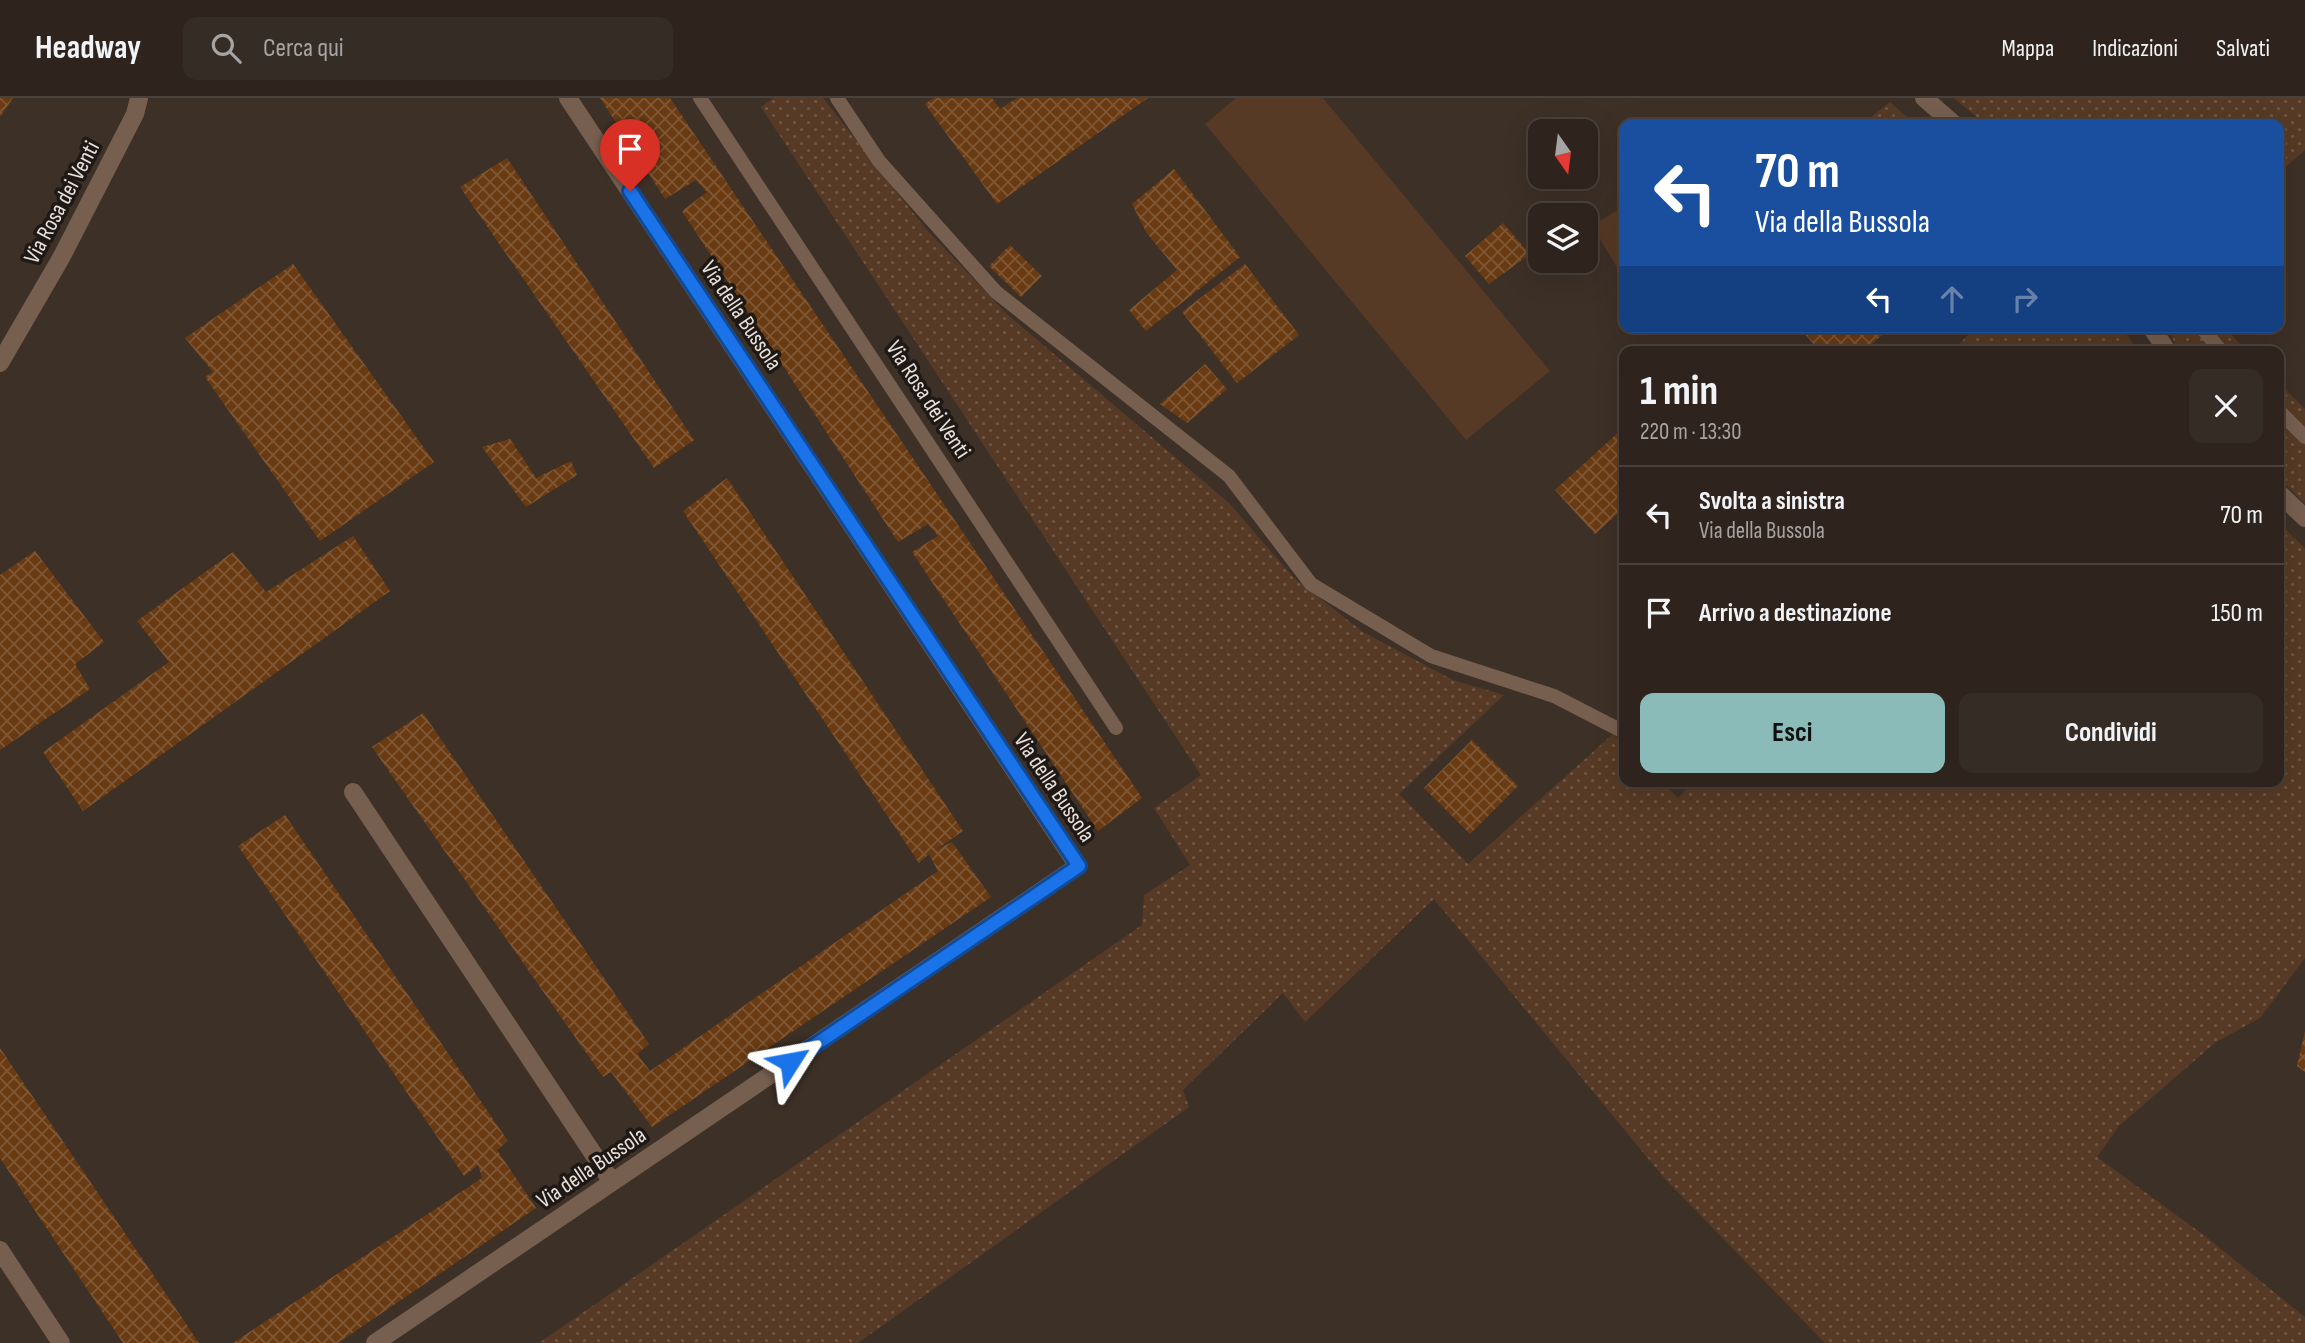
<!DOCTYPE html>
<html lang="it">
<meta charset="utf-8">
<style>
body{margin:0;font-family:"Sofia Sans Condensed",sans-serif;background:#362c26;color:#f1f3f6;height:100vh;display:flex;flex-direction:column;font-size:26px;white-space:nowrap}
*{box-sizing:border-box;margin:0}
p{font-size:23px;color:#a7a4a4}
.icon{flex:none;width:38px;height:38px;fill:none;stroke:currentColor;stroke-width:2;stroke-linecap:round;stroke-linejoin:round}
.map{position:relative;flex:1;overflow:hidden}
.details{position:absolute;left:1619px;top:248px;width:665px;height:441px;display:flex;flex-direction:column;background:#2e241d;border-radius:14px;box-shadow:0 7px 28px #0002,0 0 0 2px #49413b}
.details>*{flex:none}
.guide{position:absolute;left:1619px;top:21px;width:665px;height:214px;border-radius:14px;box-shadow:0 7px 28px #0002,0 0 0 2px #49413b;background:#1a4fa0;color:#fff;overflow:hidden}
.needle{width:46px;rotate:166deg}
.tools{position:absolute;left:1528px;top:21px;display:grid;gap:14px}
.tools a{display:grid;place-items:center;width:70px;height:70px;border-radius:14px;background:#2e241d;box-shadow:0 7px 28px #0002,0 0 0 2px #49413b;font-size:35px}
.pin{position:absolute;display:grid;place-items:center;width:60px;height:60px;color:#fff;margin:-72px -30px;border-radius:50% 50% 50% 0;rotate:-45deg;box-shadow:0 0 7px #0007}
.pin .icon{rotate:45deg}
.me{position:absolute;width:77px;margin:-38px;rotate:56deg;stroke-linejoin:round;filter:drop-shadow(0 0 5px #0008)}
.turn{display:flex;align-items:center;gap:24px;height:147px;padding:0 21px;font-size:32px}
.turn .icon{width:91px;height:91px;stroke-width:2.5}
.turn b{display:block;font-size:49px;line-height:60px}
.lanes{display:flex;align-items:center;height:66px;padding:0 21px;background:#0003;justify-content:center;gap:35px;direction:ltr}
.lanes .off{opacity:.35}
.round{display:grid;place-items:center;flex:none;width:74px;height:74px;border-radius:14px;background:#362c26}
.overview{display:flex;align-items:center;justify-content:space-between;height:119px;padding:0 21px}
h1{font-size:42px;font-weight:700;line-height:52px}
.button{display:flex;gap:14px;margin-top:auto;padding:14px 21px}
.button a{flex:1;height:80px;border-radius:14px;background:#8bbbb9;color:#111;font-size:28px;font-weight:700;line-height:80px;text-align:center}
.button a+a{background:#362c26;color:#f1f3f6}
ul{padding:0;list-style:none}
li{display:flex;align-items:center;gap:21px;height:98px;padding:0 21px;border-top:2px solid #49413b}
li div{flex:1}
li b{display:block;font-size:26px}
li em{font-style:normal}
header{display:flex;align-items:center;gap:42px;box-sizing:border-box;height:98px;padding:0 35px;background:#2e241d;border-bottom:2px solid #49413b}
header strong{font-size:33px}
nav{display:flex;gap:38px;margin-inline-start:auto;font-size:24px}
.search{width:490px;height:63px;background:#362c26;display:flex;align-items:center;gap:18px;box-sizing:border-box;padding:0 24px;border-radius:14px;color:#a7a4a4;font-size:26px}
.map>svg:first-child{display:block}
</style>
<header>
<strong>Headway</strong>
<div class="search"><svg class="icon" aria-label="search" viewBox="0 0 24 24"><circle cx="10" cy="10" r="6"/><path d="M15 15l6 6"/></svg>Cerca qui</div>
<nav><a>Mappa</a><a>Indicazioni</a><a>Salvati</a></nav>
</header>
<div class="map">
<svg width="2305" height="1245" viewBox="0 0 2305 1245">
<defs>
<pattern id="grass-dots" width="8" height="8" patternUnits="userSpaceOnUse" patternTransform="scale(1.75)"><rect width="8" height="8" fill="#563a25"/><path d="M2 2h.1M6 6h.1" fill="none" stroke="#6e5644" stroke-width="1.8" stroke-linecap="round"/></pattern>
<pattern id="building-cross-hatch" width="8" height="8" patternUnits="userSpaceOnUse" patternTransform="scale(1.75)"><rect width="8" height="8" fill="#6a3b13"/><path d="M0 0l8 8M0 8l8-8" fill="none" stroke="#7f5735"/></pattern>
</defs>
<rect width="100%" height="100%" fill="#3d3027"/>
<path fill="url(#grass-dots)" d="M773 0H823L925 130 1008 217 1229 405 1294 480 1363 534 1453 582 1504 597 1399 696 1468 766 1613 636 1624 647V684H1662L1678 700 1692 684H2278L2279 425 2305 450V860L2260 920 2216 944 2119 1028 2097 1059 2205 1138 2305 1219V1245H1825L1665 1081 1434 801 1305 924 1283 895 1183 992 1189 1009 858 1245H539L1142 827 1144 797 1190 767 1154 710 1201 677 761 9Z
M1954 0H2305V52L2279 75 2278 26H1985Z
M1890 4 1915 26H1862Z
M1976 229H2121L2139 254H1951Z
M2167 229H2224L2248 254H2179Z
M2278 284 2305 311V406L2279 380Z"/>
<path fill="#563a25" d="M1236 0H1323L1550 273 1466 342 1205 26Z
M1624 108V181L1592 128Z"/>
<path fill="url(#building-cross-hatch)" d="M0 0H13L0 19Z
M600 0H670L1142 700 1098 733 912 454 938 438 928 426 898 444 682 113 707 94 696 82 665 101Z
M934 0H992L1000 11 1017 0H1148L997 106 925 6Z
M507 60 694 342 654 370 460 89Z
M1174 71 1240 159 1146 233 1129 212 1177 172 1146 134 1132 106Z
M1503 125 1530 156 1489 186 1465 158Z
M1010 147 1042 178 1021 199 989 168Z
M293 166 434 364 320 443 205 279 213 274 185 240Z
M1245 166 1299 237 1237 285 1182 214Z
M1799 229H1892L1862 254H1820Z
M1205 266 1227 291 1187 325 1160 306Z
M1622 331 1624 424 1617 416 1595 436 1555 392Z
M510 341 536 380 571 363 577 377 526 409 482 349Z
M727 380 963 733 934 753 952 744 991 799 652 1029 611 974 603 979 372 649 423 615 649 946 637 956 650 973 938 773 929 756 919 765 683 413Z
M353 438 390 493 83 713 43 654 169 564 137 523 233 454 266 494Z
M35 453 104 544 75 566 90 591 0 652V477Z
M1472 642 1518 688 1470 736 1424 690Z
M285 717 508 1043 497 1052 536 1110 338 1245H233L482 1080 478 1067 464 1078 238 748Z
M2305 933V974L2297 968Z
M0 950 199 1245H123L0 1060Z"/>
<g fill="none" stroke-linecap="round" stroke-linejoin="round">
<path stroke="#765f4f" stroke-width="14" d="M700 0 1116 630
M837 0 879 63 996 194 1229 378 1311 486 1431 558 1554 598 1624 634
M2201 229 2222 254
M2278 312 2305 339"/>
<path stroke="#765f4f" stroke-width="18" d="M353 694 612 1084
M0 1152 61 1245
M375 1245 1078 768 568 0"/>
<path stroke="#765f4f" stroke-width="18" d="M1924 0 1954 26
M2151 229 2168 254
M0 265 61 160 135 16 139 0
M2278 394 2305 420"/>
</g>
<g fill="none" stroke-linecap="round" stroke-linejoin="round">
<defs>
<path id="route" d="M630 93 1079 768 790 964"/>
</defs>
<use href="#route" stroke="#114b97" stroke-width="18"/>
<use href="#route" stroke="#1a73e8" stroke-width="12"/>
</g>
<g text-anchor="middle" stroke-width="7" stroke-linejoin="round" paint-order="stroke">
<g font-size="23" fill="#e8e0da" stroke="#1f1915">
<text transform="translate(61 104) rotate(-62)" y="8">Via Rosa dei Venti</text>
<text transform="translate(742 217) rotate(56)" y="8">Via della Bussola</text>
<text transform="translate(929 301) rotate(57)" y="8">Via Rosa dei Venti</text>
<text transform="translate(1055 689) rotate(56)" y="8">Via della Bussola</text>
<text transform="translate(591 1069) rotate(-34)" y="8">Via della Bussola</text>
</g>
</g>
</svg>
<div class="tools">
<a><svg class="needle" viewBox="-14 -14 28 28"><path d="M0-13l5 13h-10z" fill="#e53935"/><path d="M0 13l5-13h-10z" fill="#a7a4a4"/></svg></a>
<a><svg class="icon" aria-label="layers" viewBox="0 0 24 24"><path d="M12 4l9 5-9 5-9-5zM3 14l9 5 9-5"/></svg></a>
</div>
<div class="pin" style="left:630px;top:93px;background:#d93025"><svg class="icon" aria-label="arrive" viewBox="0 0 24 24"><path d="M6 21V4h12l-3 4 3 4H6"/></svg></div>
<svg class="me" style="left:790px;top:964px" viewBox="-20 -20 40 40"><path d="M0-17L14 15 0 8-14 15z" fill="#1a73e8" stroke="#fff" stroke-width="4"/></svg>
<div class="guide">
<div class="turn"><svg class="icon" aria-label="left" viewBox="0 0 24 24"><path d="M17 20v-9H6M10 6l-5 5 5 5"/></svg><div><b>70 m</b>Via della Bussola</div></div>
<div class="lanes"><svg class="icon" aria-label="left" viewBox="0 0 24 24"><path d="M17 20v-9H6M10 6l-5 5 5 5"/></svg><svg class="icon off" aria-label="ahead" viewBox="0 0 24 24"><path d="M12 20V5M6 11l6-6 6 6"/></svg><svg class="icon off" aria-label="right" viewBox="0 0 24 24"><path d="M7 20v-9h11M14 6l5 5-5 5"/></svg></div>
</div>
<section class="details">
<div class="overview"><div><h1>1 min</h1><p>220 m · 13:30</p></div><a class="round"><svg class="icon" aria-label="close" viewBox="0 0 24 24"><path d="M6 6l12 12M18 6L6 18"/></svg></a></div>
<ul>
<li><svg class="icon" aria-label="left" viewBox="0 0 24 24"><path d="M17 20v-9H6M10 6l-5 5 5 5"/></svg><div><b>Svolta a sinistra</b><p>Via della Bussola</p></div><em>70 m</em></li>
<li><svg class="icon" aria-label="arrive" viewBox="0 0 24 24"><path d="M6 21V4h12l-3 4 3 4H6"/></svg><div><b>Arrivo a destinazione</b></div><em>150 m</em></li>
</ul>
<div class="button"><a>Esci</a><a>Condividi</a></div>
</section>
</div>
